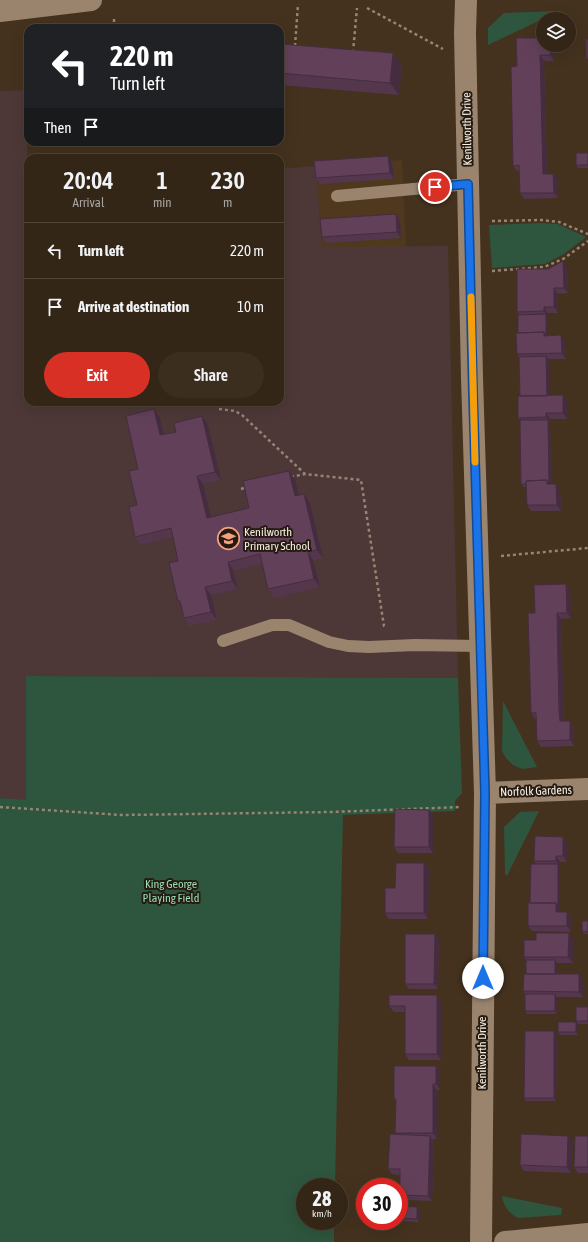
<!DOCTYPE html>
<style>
body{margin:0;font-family:"Asap Condensed",sans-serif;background:#3b2e1f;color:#f1f3f6;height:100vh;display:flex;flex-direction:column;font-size:15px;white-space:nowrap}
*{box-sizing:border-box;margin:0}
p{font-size:13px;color:#a9a5a1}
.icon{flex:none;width:22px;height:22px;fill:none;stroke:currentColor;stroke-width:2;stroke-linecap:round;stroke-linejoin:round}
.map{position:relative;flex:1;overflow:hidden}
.panel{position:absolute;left:24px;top:154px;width:260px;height:252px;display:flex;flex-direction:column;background:#332616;border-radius:12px;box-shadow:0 4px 16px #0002,0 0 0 1px #4e4335}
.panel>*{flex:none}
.banner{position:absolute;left:24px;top:24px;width:260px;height:122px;border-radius:12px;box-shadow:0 4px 16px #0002,0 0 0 1px #4e4335;background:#202124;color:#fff;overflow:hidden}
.buttons{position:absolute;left:536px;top:12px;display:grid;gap:8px}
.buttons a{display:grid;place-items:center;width:40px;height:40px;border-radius:50%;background:#332616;box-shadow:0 4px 16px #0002,0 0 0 1px #4e4335;font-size:20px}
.speed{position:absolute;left:296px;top:1178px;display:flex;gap:8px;font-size:20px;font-weight:700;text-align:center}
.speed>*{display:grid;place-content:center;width:52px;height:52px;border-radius:50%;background:#332616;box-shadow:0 4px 16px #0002,0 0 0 1px #4e4335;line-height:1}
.speed small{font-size:10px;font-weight:400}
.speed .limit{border:6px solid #d22;background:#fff;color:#111}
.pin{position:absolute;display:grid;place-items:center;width:34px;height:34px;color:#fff;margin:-17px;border:2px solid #fff;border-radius:50%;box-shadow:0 1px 4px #0007}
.me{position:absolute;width:44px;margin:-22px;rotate:0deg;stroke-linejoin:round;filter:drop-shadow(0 0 3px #0008)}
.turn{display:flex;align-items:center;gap:14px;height:84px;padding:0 20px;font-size:18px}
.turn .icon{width:52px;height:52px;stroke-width:2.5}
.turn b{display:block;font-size:28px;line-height:34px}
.then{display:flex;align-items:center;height:38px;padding:0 20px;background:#0003;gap:8px;font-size:15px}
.eta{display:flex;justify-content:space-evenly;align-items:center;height:68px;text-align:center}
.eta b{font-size:24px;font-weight:600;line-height:28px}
.cta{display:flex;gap:8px;margin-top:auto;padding:8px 20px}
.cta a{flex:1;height:46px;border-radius:24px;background:#d93025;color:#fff;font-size:16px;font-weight:600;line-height:46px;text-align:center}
.cta a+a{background:#3b2e1f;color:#f1f3f6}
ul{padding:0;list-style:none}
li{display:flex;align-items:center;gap:12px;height:56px;padding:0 20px;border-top:1px solid #4e4335}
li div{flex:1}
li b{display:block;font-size:15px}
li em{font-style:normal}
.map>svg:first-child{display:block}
</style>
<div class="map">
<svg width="588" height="1242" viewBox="0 0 588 1242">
<rect width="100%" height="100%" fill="#44321e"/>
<path fill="#4f381e" d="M402 160 406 247H322L316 166Z"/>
<path fill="#4d3837" d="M27 90 28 402H280V169L316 166 322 247 448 246 458 678 26 676V801L0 798V91Z"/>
<path fill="#2e553d" d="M560 11 488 45V28L504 13Z
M541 223 558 224 586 237 564 254 545 264 492 268 489 225Z
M26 676 458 678 462 793 455 801V811L343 815 335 1187H305V1221H334V1242H0V798L26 800Z
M503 701 537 767 522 769 513 765 506 758 502 751Z
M539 811 507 876 505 874 504 827 520 812Z
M502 1196 562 1208 561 1215 518 1218C508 1212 504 1207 502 1196Z"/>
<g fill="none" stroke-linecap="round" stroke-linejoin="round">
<path stroke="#948574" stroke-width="2.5" stroke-dasharray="3 3" stroke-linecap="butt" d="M367 8 443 49
M114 28V18
M295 46 298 4
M353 52 357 8
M492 221 541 220 559 222 588 234
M492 271 544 267 563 259 588 241
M219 409 235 411 242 415 305 474
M291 477 305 474 361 480 384 626 386 628
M241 489 247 487
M501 556 588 548
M0 807 122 815 331 812 461 807"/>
<path stroke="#9a846e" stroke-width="12" d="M337 196 468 184
M223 641 272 625H289L329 642 348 646 369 647 415 645 480 646"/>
<path stroke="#9a846e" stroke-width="22" d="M466 0 465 33 472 378 485 793 481 1242
M0 11 91 0
M485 793 588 789
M505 1242 588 1234"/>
</g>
<path fill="#54374d" d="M280 44 393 53 402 66 399 95 280 85Z
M543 45H553L554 61H544L547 174H553L558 180V198L524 199 520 193 519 171H517L513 166 517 66Z
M588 153V168H578L576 165Z
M392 162 394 179 320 184 316 178Z
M400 220 401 238 326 243 322 237Z
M567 267 568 293 558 294V313H548V335L565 341 566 359H549V396L563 395 567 401V419H550L551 484 560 490 561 511H531L527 505 526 487H524L521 484 520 420 518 418 520 396 519 357 517 354 519 315 517 312 548 269Z
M160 418 164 434 208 425 221 480 203 484 211 517 249 508 295 479 298 496 304 494 310 503 323 558 313 560 320 587 274 598 268 589 262 564 233 570 238 589 211 595 217 620 189 626 184 618 181 604 178 601V561L173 537 141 545 135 537 138 469Z
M566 584 570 590 571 618 561 619 564 721 574 727V746L541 747 537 741 536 719H535L531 713 535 613Z
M429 810 433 815V853H398L394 847Z
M567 842V862H560V912H567L571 918V932L532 931 528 926 530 903 536 864 534 861Z
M424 863 429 869 428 919H389L385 913 395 888Z
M588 921V934H584L582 931Z
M573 939V963H557V974L583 980V997H557V1014H527L525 1011V994L523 991 526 974V960L524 957Z
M439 940 438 989H409L405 984Z
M441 1001V1060H409L405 1054V1012H394L389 1006Z
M588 1007V1024H578L576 1021Z
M578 1025V1035H560L558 1032Z
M557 1034 556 1101H526L524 1098Z
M436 1066 440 1072V1090H437V1139H433L434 1142 432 1201 404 1200 400 1195V1175L392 1174 388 1169 397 1134 395 1133 396 1102 394 1099Z
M568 1136 572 1141 571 1173 524 1171 520 1165Z
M588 1136V1173H578L574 1167Z
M399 1206 420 1210 419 1222 398 1221Z"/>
<path fill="#452d3f" d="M550 45H553L554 61 550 55Z
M393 53 402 66 399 95 390 83Z
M540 55 544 61 547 180 543 174Z
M388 156 392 162 394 179 390 173Z
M553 174 558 180V198L554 193Z
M396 214 400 220 401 238 397 232Z
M563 261 567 267 568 293 564 288Z
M554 288 558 294V313L554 307Z
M544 307 548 313V341L544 336 546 314 544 311Z
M561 335 565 341 566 359 562 353Z
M546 356 549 359V402L547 399Z
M563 395 567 401V419L563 413Z
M154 409 160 418 166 444 160 435Z
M546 413 550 419 551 490 547 484 548 420 546 417Z
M202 416 208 425 221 480 215 472Z
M289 471 295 479 301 505 295 496Z
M197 476 203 484 213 526 207 518Z
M556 484 560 490 561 511 557 505Z
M304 494 310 503 323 558 317 550Z
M308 552 313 560 320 587 314 579Z
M228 562 233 570 238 589 232 581Z
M566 584 570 590 571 618 567 613Z
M205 587 211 595 217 620 211 612Z
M557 613 561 619 564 727 560 721Z
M570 721 574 727V746L570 740Z
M429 810 433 815V853L429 847Z
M563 837 567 842V862L563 856Z
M556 856 560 862V867L556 861Z
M424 863 429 869 428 919 424 913Z
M558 864 560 867V918L556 912Z
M567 912 571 918V932L567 926Z
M569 933 573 939V963L568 957Z
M435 934 439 940 438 989 434 984Z
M555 960 557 963V980L555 977Z
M579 974 583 980V997L579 992Z
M555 994 557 997V1014L555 1011Z
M437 995 441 1001V1060L437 1054Z
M576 1022 578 1025V1035L576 1032Z
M554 1031 557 1034 556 1101 554 1098Z
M436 1066 440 1072V1090L436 1084Z
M433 1084 437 1090V1139L433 1133Z
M430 1136 434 1142 432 1201 428 1196Z
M568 1136 572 1141 571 1173 567 1167Z
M417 1207 420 1210 419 1222 417 1219Z"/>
<path fill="#62405a" stroke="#452d3f" d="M516 38H543V45H550V55H540L543 174H553L554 193H520L519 165 513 166 511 67 517 66Z
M586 39H588V59H586Z
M280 44 393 53 390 83 280 73Z
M576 153H588V165H576Z
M388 156 390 173 316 178 314 161Z
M396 214 397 232 322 237 320 219Z
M563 261 564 288H554V307H544V311L517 312V269H548Z
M546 314V335L544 332 518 333V315Z
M544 332V336L561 335 562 353 517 354 516 333Z
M546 356 547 396H520L519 357Z
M563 395V413H546V417L518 418V396Z
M154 409 160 435 176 432 174 423 202 416 215 472 197 476 207 518 249 508 243 481 289 471 295 496 304 494 317 550 308 552 314 579 268 589 260 554 228 562 232 581 205 587 211 612 184 618 180 601H178L169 563 178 561 171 528 135 537 129 507 137 505 129 471 138 469 126 416Z
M520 420H548L549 483 547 480 526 481V484H521Z
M547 480V484H556L557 505H527L526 481Z
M566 584 567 613H557L559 712 560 721H570V740L537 741 536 713H531L528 613H535L534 585Z
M395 809 429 810V847H394Z
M535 836 563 837V856H556V861H534Z
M396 863H424V913H385V888H395Z
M531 864H558V906L556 903H530Z
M528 903H556V912H567V926H528Z
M582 921H588V932L582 931Z
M536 933H569L568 957H524V940H536Z
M405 934H435L434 984H405Z
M526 960H555V974H526Z
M524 974H579V992L523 991Z
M525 994H555V1011H525Z
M389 995H437V1054H405V1006H389Z
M576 1007H588V1021H576Z
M558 1022H576V1032H558Z
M525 1031H554V1098H524Z
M394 1066H436V1084H433V1133H395L396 1099H394Z
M390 1134 430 1136 428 1196 400 1195V1169H388Z
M521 1134 568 1136 567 1167 520 1165Z
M575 1136H588V1167H574Z
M399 1206 417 1207V1219L399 1218Z"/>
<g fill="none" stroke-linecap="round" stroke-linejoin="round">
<defs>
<path id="route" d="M435 187 468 184 473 393 485 793 483 978"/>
</defs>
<use href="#route" stroke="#114b97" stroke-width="10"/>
<use href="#route" stroke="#1a73e8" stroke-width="7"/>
<path stroke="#f59e0b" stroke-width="7" d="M471 297 475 462"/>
</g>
<defs>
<symbol id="school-ring" viewBox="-11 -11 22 22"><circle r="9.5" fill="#241c13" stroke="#f2a080" stroke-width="1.5"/><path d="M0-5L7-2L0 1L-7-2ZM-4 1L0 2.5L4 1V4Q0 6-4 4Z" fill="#f2a080"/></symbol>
</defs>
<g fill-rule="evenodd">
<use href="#school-ring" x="216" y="526" width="25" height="25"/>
</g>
<g text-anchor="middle" stroke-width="4" stroke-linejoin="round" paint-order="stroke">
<g font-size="12" fill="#f9ede0" stroke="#241c13">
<text transform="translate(467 129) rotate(-91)" y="4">Kenilworth Drive</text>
<text transform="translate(536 791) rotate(-2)" y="4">Norfolk Gardens</text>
<text transform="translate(482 1053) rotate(-90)" y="4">Kenilworth Drive</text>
</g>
<g font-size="12" fill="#f9ede0" stroke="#241c13" text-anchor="start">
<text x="244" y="536">Kenilworth<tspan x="244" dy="14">Primary School</tspan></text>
</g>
<g font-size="12" fill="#9addb3" stroke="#241c13">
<text x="171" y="888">King George<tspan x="171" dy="14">Playing Field</tspan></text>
</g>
</g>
</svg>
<div class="buttons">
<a><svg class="icon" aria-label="layers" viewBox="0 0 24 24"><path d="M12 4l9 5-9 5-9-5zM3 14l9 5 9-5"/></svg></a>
</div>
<div class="speed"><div>28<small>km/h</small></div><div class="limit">30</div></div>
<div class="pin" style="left:435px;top:187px;background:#d93025"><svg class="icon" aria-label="arrive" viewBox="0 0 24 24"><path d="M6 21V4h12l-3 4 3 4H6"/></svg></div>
<svg class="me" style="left:483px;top:978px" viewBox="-20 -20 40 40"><circle r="19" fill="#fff"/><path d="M0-13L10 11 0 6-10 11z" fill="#1a73e8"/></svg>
<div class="banner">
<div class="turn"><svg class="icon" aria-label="left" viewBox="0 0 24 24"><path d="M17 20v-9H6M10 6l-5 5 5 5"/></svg><div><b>220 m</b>Turn left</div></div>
<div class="then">Then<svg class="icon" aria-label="arrive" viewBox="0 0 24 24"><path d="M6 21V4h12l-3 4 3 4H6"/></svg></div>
</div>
<section class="panel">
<div class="eta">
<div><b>20:04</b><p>Arrival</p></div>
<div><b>1</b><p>min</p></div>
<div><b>230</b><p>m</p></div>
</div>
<ul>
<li><svg class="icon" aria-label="left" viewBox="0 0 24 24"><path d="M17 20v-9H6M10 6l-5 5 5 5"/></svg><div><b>Turn left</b></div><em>220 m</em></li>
<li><svg class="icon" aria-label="arrive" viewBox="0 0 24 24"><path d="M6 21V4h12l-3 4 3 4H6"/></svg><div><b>Arrive at destination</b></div><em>10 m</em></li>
</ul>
<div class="cta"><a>Exit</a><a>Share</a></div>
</section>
</div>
